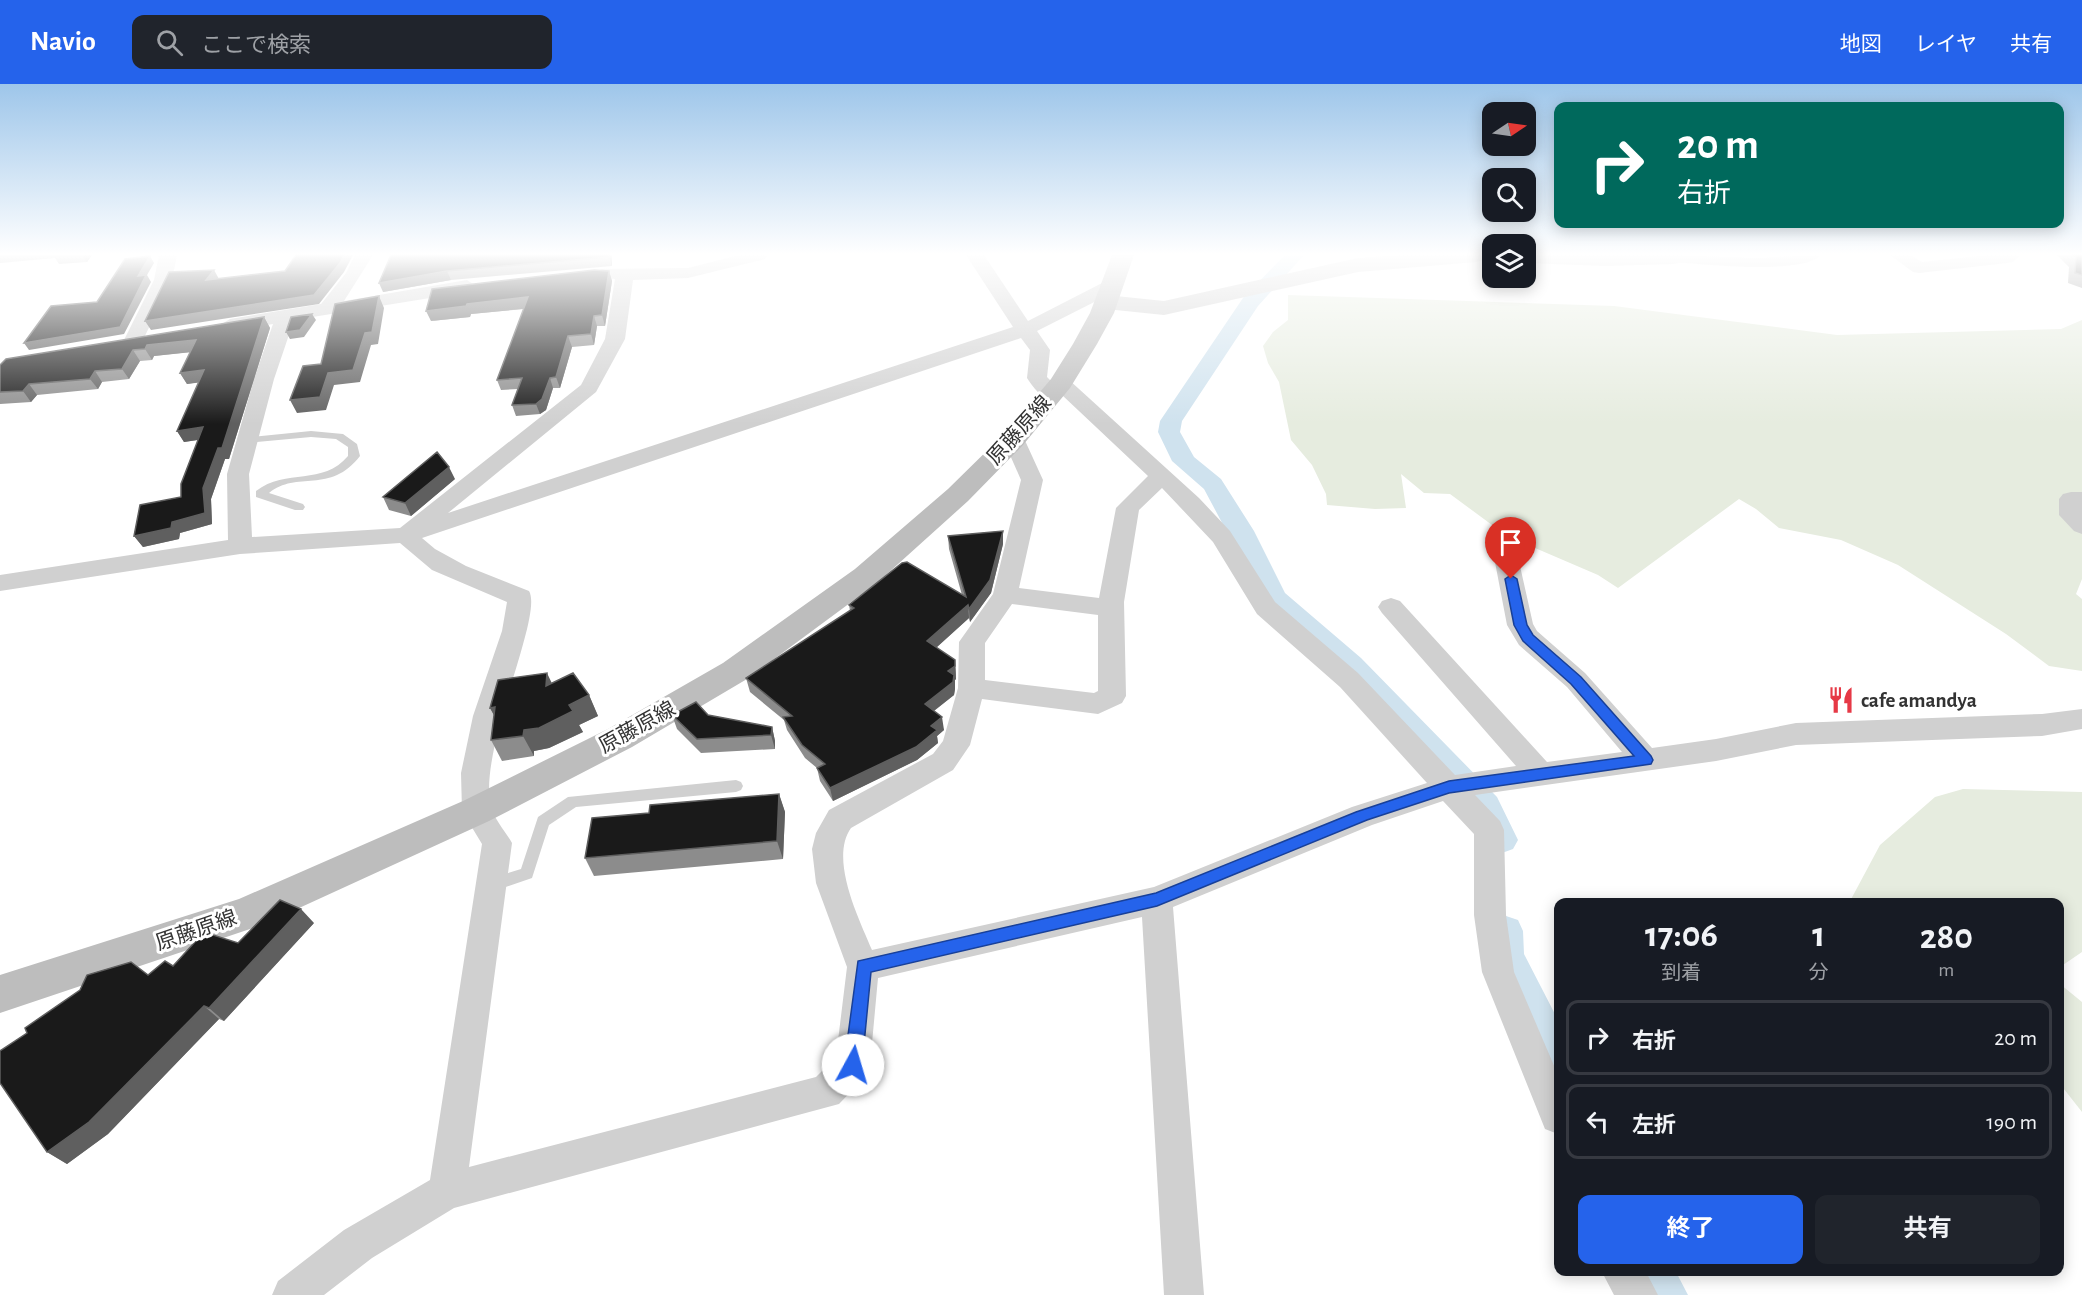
<!DOCTYPE html>
<html lang="ja">
<meta charset="utf-8">
<style>
body{margin:0;font-family:"Alegreya Sans","Noto Sans JP",sans-serif;background:#20242c;color:#f1f3f6;height:100vh;display:flex;flex-direction:column;font-size:22px;white-space:nowrap}
*{box-sizing:border-box;margin:0}
p{font-size:20px;color:#9ea1a6}
.icon{flex:none;width:33px;height:33px;fill:none;stroke:currentColor;stroke-width:2;stroke-linecap:round;stroke-linejoin:round}
.map{position:relative;flex:1;overflow:hidden}
.details{position:absolute;left:1554px;top:814px;width:510px;height:378px;display:flex;flex-direction:column;background:#171b24;border-radius:12px;box-shadow:0 3px 15px #0003}
.details>*{flex:none}
.guide{position:absolute;left:1554px;top:18px;width:510px;height:126px;border-radius:12px;box-shadow:0 3px 15px #0003;background:#00695c;color:#fff;overflow:hidden}
.needle{width:39px;rotate:77deg}
.controls{position:absolute;left:1482px;top:18px;display:grid;gap:12px}
.controls a{display:grid;place-items:center;width:54px;height:54px;border-radius:12px;background:#171b24;box-shadow:0 3px 15px #0003;font-size:30px}
.pin{position:absolute;display:grid;place-items:center;width:51px;height:51px;color:#fff;margin:-62px -26px;border-radius:50% 50% 50% 0;rotate:-45deg;box-shadow:0 0 6px #0007}
.pin .icon{rotate:45deg}
.me{position:absolute;width:66px;margin:-33px;rotate:6deg;stroke-linejoin:round;filter:drop-shadow(0 0 4px #0008)}
.turn{display:flex;align-items:center;gap:21px;height:126px;padding:0 24px;font-size:27px}
.turn .icon{width:78px;height:78px;stroke-width:2.5}
.turn b{display:block;font-size:42px;line-height:51px}
.eta{display:flex;justify-content:space-evenly;align-items:center;height:102px;text-align:center}
.eta b{font-size:36px;font-weight:700;line-height:42px}
.primary-button{display:flex;gap:12px;margin-top:auto;padding:12px 24px}
.primary-button a{flex:1;height:69px;border-radius:12px;background:#2563eb;color:#fff;font-size:24px;font-weight:700;line-height:69px;text-align:center}
.primary-button a+a{background:#20242c;color:#f1f3f6}
ul{padding:0;list-style:none}
li{display:flex;align-items:center;gap:18px;height:75px;margin:0 12px 9px;padding:0 12px;border:3px solid #363941;border-radius:12px}
li div{flex:1}
li b{display:block;font-size:22px}
li em{font-style:normal}
header{display:flex;align-items:center;gap:36px;box-sizing:border-box;height:84px;padding:0 30px;background:#2563eb;color:#fff}
header strong{font-size:28px}
nav{display:flex;gap:33px;margin-inline-start:auto;font-size:21px}
.search{width:420px;height:54px;background:#20242c;display:flex;align-items:center;gap:15px;box-sizing:border-box;padding:0 21px;border-radius:12px;color:#9ea1a6;font-size:22px}
.map>svg:first-child{display:block}
</style>
<header>
<strong>Navio</strong>
<div class="search"><svg class="icon" aria-label="search" viewBox="0 0 24 24"><circle cx="10" cy="10" r="6"/><path d="M15 15l6 6"/></svg>ここで検索</div>
<nav><a>地図</a><a>レイヤ</a><a>共有</a></nav>
</header>
<div class="map">
<svg width="2082" height="1211" viewBox="0 0 2082 1211">
<rect width="100%" height="100%" fill="#fff"/>
<path fill="#e6ecdf" d="M1288 211 1614 222 1837 251 2061 245 2082 236V495L2076 510 2082 515V587L2049 582 2006 550 1898 481 1841 456 1779 444 1756 425 1739 415 1618 504 1598 491 1507 452 1450 410 1424 409 1401 390 1406 424 1375 425 1327 421 1326 410 1312 381 1291 356 1279 298 1268 279 1263 262 1273 248 1288 236Z
M1963 705 2082 708V868L2060 883V819H1849L1880 761 1935 713Z
M2060 900 2082 918V1028L2060 1000Z"/>
<g fill="none" stroke-linecap="round" stroke-linejoin="round">
<path fill="#cfe2ee" fill-rule="evenodd" d="M1285 171H1304L1258 222 1182 337 1180 348 1194 373 1221 395 1254 447 1285 509 1361 574 1497 713 1518 756 1513 765 1502 769 1491 765 1474 730 1341 588 1266 521 1204 405 1172 377 1158 348 1160 337 1243 214Z
M1506 832 1518 836 1523 847 1524 870 1558 936V989L1545 984 1490 871 1489 847 1494 836Z
M1631 1188H1676L1688 1211H1643Z"/>
<path fill="#d0d0d0" fill-rule="evenodd" d="M311 347 343 350 357 360 360 372C330 411 297 386 269 409L303 420 305 423 303 426H295L256 413V407C286 384 323 402 348 372V363L336 355 311 353 247 359 242 356 243 354Z
M736 696 741 698 743 702 741 706 736 708 576 723 549 741 532 794 491 808 486 806 483 801 486 796 521 785 538 733 568 713Z"/>
<path fill="#d0d0d0" fill-rule="evenodd" d="M159 171H177L172 196 141 260H127L124 256 154 196Z
M355 171H373L344 217 467 196 476 202 467 208 294 236 274 295 249 390 252 453 400 444 581 301 605 255 615 195 601 193 598 189 601 185 688 184 739 171H768L765 175 688 194 633 196 625 255 596 308 448 429 1013 243 966 171H984L1028 237 1106 197H1120L1122 201 1120 205 1037 247 1050 266 1047 293 1052 298 1061 293 1068 295 1199 414 1230 447 1275 518 1358 589 1455 691 1516 682 1382 529 1378 523 1382 517 1391 514 1400 517 1547 678 1622 668 1567 603 1519 561 1507 541 1494 473 1497 467 1506 465 1515 467 1518 473 1533 540 1537 547 1585 589 1652 664 1716 655 1796 639 2042 630 2082 625V645L2042 652 1796 661 1716 677 1475 711 1500 737 1504 746 1506 831 1514 888 1558 991V1050L1545 1045 1482 888 1474 831V750L1443 717 1372 741 1173 823 1204 1211H1164L1142 833 878 894 870 981 865 993 839 1020 454 1124 372 1174 324 1211H272L278 1197 344 1146 430 1096 482 760 462 727 461 689 473 632 502 547 507 518 432 486 400 459 240 470 0 507V491L228 456 227 390 254 295 273 240 230 247 220 241 230 235 321 220 346 189ZM1021 254 1030 266 1027 294C1033 303 1041 314 1052 316L1062 311 1148 392 1116 424 1099 514 1019 504 1043 396 1022 350H1006L1003 355 1021 396 993 510 959 558 958 604 943 657 933 670 829 726 816 749 812 765 816 799 847 883 836 973 816 993 469 1083 512 759C506 748 494 735 491 723 477 667 544 532 529 507L466 482 435 465 422 454ZM1162 404 1213 458 1257 530 1340 603 1427 699 1352 723 1154 803 872 866C859 835 829 775 851 744L953 686 970 661 982 615 1098 630 1122 619 1126 612 1124 518 1139 426ZM1012 520 1098 531V607L1094 609 985 596V559Z
M1667 171 1757 174 1820 171C1806 191 1699 180 1674 178L1668 177Z
M1890 171H1911L1922 178 1988 171H2020L2013 178 2007 179 1919 189 1913 188Z
M2071 408H2082V450L2074 447 2059 431V415L2063 410Z
M1602 1188H1646L1658 1211H1614Z"/>
<path fill="#d0d0d0" fill-rule="evenodd" d="M1401 171H1487L1484 176 1476 178 1358 188 1164 231 1106 225 1098 223 1094 218 1098 213 1106 211 1164 217 1358 174Z
M1526 171H1683L1685 173 1682 178 1674 180 1605 182 1526 179Z"/>
<path fill="#bdbdbd" fill-rule="evenodd" d="M1112 171H1134L1114 229 1097 260 1070 304 1023 361 968 417 877 499 747 595 632 663 489 737 262 841 0 929V891L239 815 463 717 608 645 723 579 855 485 948 405 1005 349 1051 295 1073 260 1090 229Z"/>
</g>
<path fill="#8c8c8c" d="M0 171H92L87 178 59 180 55 174 0 179Z
M391 171H612V182L451 196 383 208Z
M2057 171H2082V204L2068 199 2069 183Z
M609 187 612 197 605 242H597L594 261 572 263 560 304H553L546 326 540 330 516 332 512 321 518 305 501 306 497 296 524 225 471 230 470 233 431 237Z
M264 233 270 244 229 375H225L211 415 212 440 180 449 179 455 143 463 134 452 181 413 198 356 184 358 177 347 199 298 187 300 180 289 190 268 154 272 152 276 140 277 129 295 102 298 98 305 37 311 31 318 0 320V281Z
M455 395 411 432 389 426 383 413Z
M948 452 1003 460 991 509 970 538 969 534 936 564 955 576 956 590V595L955 596V605L954 611 934 627 944 646 937 652 938 659 917 676 833 717 820 697 817 684 805 674 787 646 784 636 750 608 746 594 850 527 849 521 962 511 949 465Z
M552 599 589 611 598 632 579 641 583 648 549 664 534 667V672L502 677 491 656 494 631 490 624Z
M672 631H708L772 643 775 657V665L701 669 677 645Z
M779 710 785 728 783 775 594 792 585 774 649 729Z
M314 839 224 937 219 935 108 1050 67 1080 47 1068 148 891Z"/>
<path fill="#5f5f5f" d="M82 171H92L87 178Z
M344 171H353L344 188 319 220 151 246 145 237Z
M609 171H612V182L609 173Z
M150 172 154 179 147 191 151 198 124 250 29 266 24 259 120 243 138 192Z
M214 186 219 195 206 196Z
M447 187 451 196 383 208 379 199Z
M609 187 612 197 605 242 602 231Z
M379 212 384 224 378 260 371 261 360 298 334 301 326 326 297 329 290 316 328 289 365 249Z
M528 213 532 224 471 230 470 233 431 237 426 227 467 220Z
M312 230 316 236 304 253 290 255 286 248Z
M594 232 597 242 594 261 591 250Z
M264 233 270 244 229 375H225L211 415 212 440 180 449 179 455 143 463 134 452 172 438 203 404Z
M568 252 572 263 560 304 556 293Z
M196 256 202 267 154 272 152 276 145 265 147 261Z
M133 266 140 277 129 295 122 285Z
M204 286 211 297 187 300 180 289Z
M95 287 102 298 98 305 90 295Z
M550 294 553 304 546 326 540 330 536 320Z
M29 300 37 311 31 318 23 307Z
M203 343 210 354 184 358 177 347Z
M449 383 455 395 411 432 405 419Z
M1003 447V460L991 509 970 538 969 525Z
M968 521 969 534 928 571 927 557Z
M955 576 956 595 955 596V605L954 611 926 633 925 620Z
M547 589 557 610 546 602Z
M589 611 598 632 579 641 583 648 549 664 534 667V672L523 652 524 646 569 621Z
M495 623 501 644 490 624Z
M942 633 944 646 937 652 938 659 917 676 833 717 830 704 931 642Z
M772 643 775 657V665L771 651Z
M779 710 785 728 783 775 777 757Z
M301 825 314 839 224 937 209 924Z
M204 922 219 935 108 1050 67 1080 47 1068Z"/>
<path fill="#1a1a1a" stroke="#5f5f5f" stroke-width="1.5" d="M296 171H344L340 179 314 211 145 237 169 188 214 186 206 196 285 187Z
M391 171H609V173L447 187 379 199Z
M2073 171H2082V191L2075 189 2076 173Z
M150 172 138 192 146 191 120 243 24 259 51 222 97 218 125 175Z
M594 186 609 187 602 231 594 232 591 250 568 252 556 293 550 294 542 315 536 320 512 321 522 294 497 296 528 213 467 220 466 222 426 227 432 205Z
M379 212 372 248 365 249 353 286 328 289 320 313 290 316 303 282 321 280 335 220Z
M312 230 300 246 286 248 291 233Z
M264 233 222 364H218L203 404 205 429 172 438 171 444 134 452 140 421 181 413V400L203 343 177 347 204 286 180 289 196 256 147 261 145 265 133 266 122 285 95 287 90 295 29 300 23 307 0 308V281L6 275Z
M437 368 449 383 405 419 383 413Z
M1003 447 990 496 969 525 968 521 927 557 955 576V582L948 587 954 591 953 598 925 620 942 633 931 642 937 646 916 663 830 704 817 684 825 680 802 661 783 633 792 632 746 594 854 524 849 521 902 479 907 478 966 513 948 452Z
M547 589 546 602 573 589 589 611 569 621 573 627 539 644 524 646 523 652 491 656 495 623 490 624 498 596Z
M696 618 708 631 772 643 771 651 697 655 672 631Z
M779 710 777 757 585 774 592 734 649 729 650 721Z
M280 816 301 825 209 924 204 922 89 1038 47 1068 0 999V967L27 949 25 944 80 906 87 891 131 878 148 891 165 877 173 882 204 848 238 859Z"/>
<linearGradient id="sky" x2="0" y2="1"><stop stop-color="#9ec6ea"/><stop offset="0.5" stop-color="#fff"/><stop offset="1" stop-color="#fff" stop-opacity="0"/></linearGradient>
<rect width="2082" height="340" fill="url(#sky)"/>
<path fill="#2563eb" stroke="#184099" stroke-width="1.5" d="M1511 491 1517 495 1527 541 1533 551 1581 593 1651 672 1653 676 1651 680 1449 709 1367 736 1157 822 871 888 862 981 859 987 853 989 847 987 844 981 858 877 1156 809 1356 728 1449 697 1634 672 1571 600 1523 557 1514 541 1505 495Z"/>
<defs>
<symbol id="restaurant-bare" viewBox="-9 -9 18 18"><path d="M-5-6h1v4h1v-4h1v4h1v-4h1v5L-1.5 .5V6h-2V.5L-5-1ZM5-6V6H3V1.5H1.5Q1.5-4 5-6Z" fill="#e63946" stroke="#fff" stroke-width="2.5" paint-order="stroke"/></symbol>
</defs>
<g fill-rule="evenodd">
<use href="#restaurant-bare" x="1822" y="597" width="38" height="38"/>
</g>
<g text-anchor="middle" stroke-width="6" stroke-linejoin="round" paint-order="stroke">
<g font-size="21" fill="#333" stroke="#fff">
<text transform="translate(1019 346) rotate(-48)" y="7">原藤原線</text>
<text transform="translate(637 643) rotate(-29)" y="7">原藤原線</text>
<text transform="translate(196 846) rotate(-19)" y="7">原藤原線</text>
</g>
<g font-size="21" font-weight="bold" fill="#333" stroke="#fff" text-anchor="start">
<text x="1861" y="623">cafe amandya</text>
</g>
</g>
</svg>
<div class="controls">
<a><svg class="needle" viewBox="-14 -14 28 28"><path d="M0-13l5 13h-10z" fill="#e53935"/><path d="M0 13l5-13h-10z" fill="#9ea1a6"/></svg></a>
<a><svg class="icon" aria-label="search" viewBox="0 0 24 24"><circle cx="10" cy="10" r="6"/><path d="M15 15l6 6"/></svg></a>
<a><svg class="icon" aria-label="layers" viewBox="0 0 24 24"><path d="M12 4l9 5-9 5-9-5zM3 14l9 5 9-5"/></svg></a>
</div>
<div class="pin" style="left:1511px;top:495px;background:#d93025"><svg class="icon" aria-label="arrive" viewBox="0 0 24 24"><path d="M6 21V4h12l-3 4 3 4H6"/></svg></div>
<svg class="me" style="left:853px;top:981px" viewBox="-20 -20 40 40"><circle r="19" fill="#fff"/><path d="M0-13L10 11 0 6-10 11z" fill="#2563eb"/></svg>
<div class="guide">
<div class="turn"><svg class="icon" aria-label="right" viewBox="0 0 24 24"><path d="M7 20v-9h11M14 6l5 5-5 5"/></svg><div><b>20 m</b>右折</div></div>
</div>
<section class="details">
<div class="eta">
<div><b>17:06</b><p>到着</p></div>
<div><b>1</b><p>分</p></div>
<div><b>280</b><p>m</p></div>
</div>
<ul>
<li><svg class="icon" aria-label="right" viewBox="0 0 24 24"><path d="M7 20v-9h11M14 6l5 5-5 5"/></svg><div><b>右折</b></div><em>20 m</em></li>
<li><svg class="icon" aria-label="left" viewBox="0 0 24 24"><path d="M17 20v-9H6M10 6l-5 5 5 5"/></svg><div><b>左折</b></div><em>190 m</em></li>
</ul>
<div class="primary-button"><a>終了</a><a>共有</a></div>
</section>
</div>
